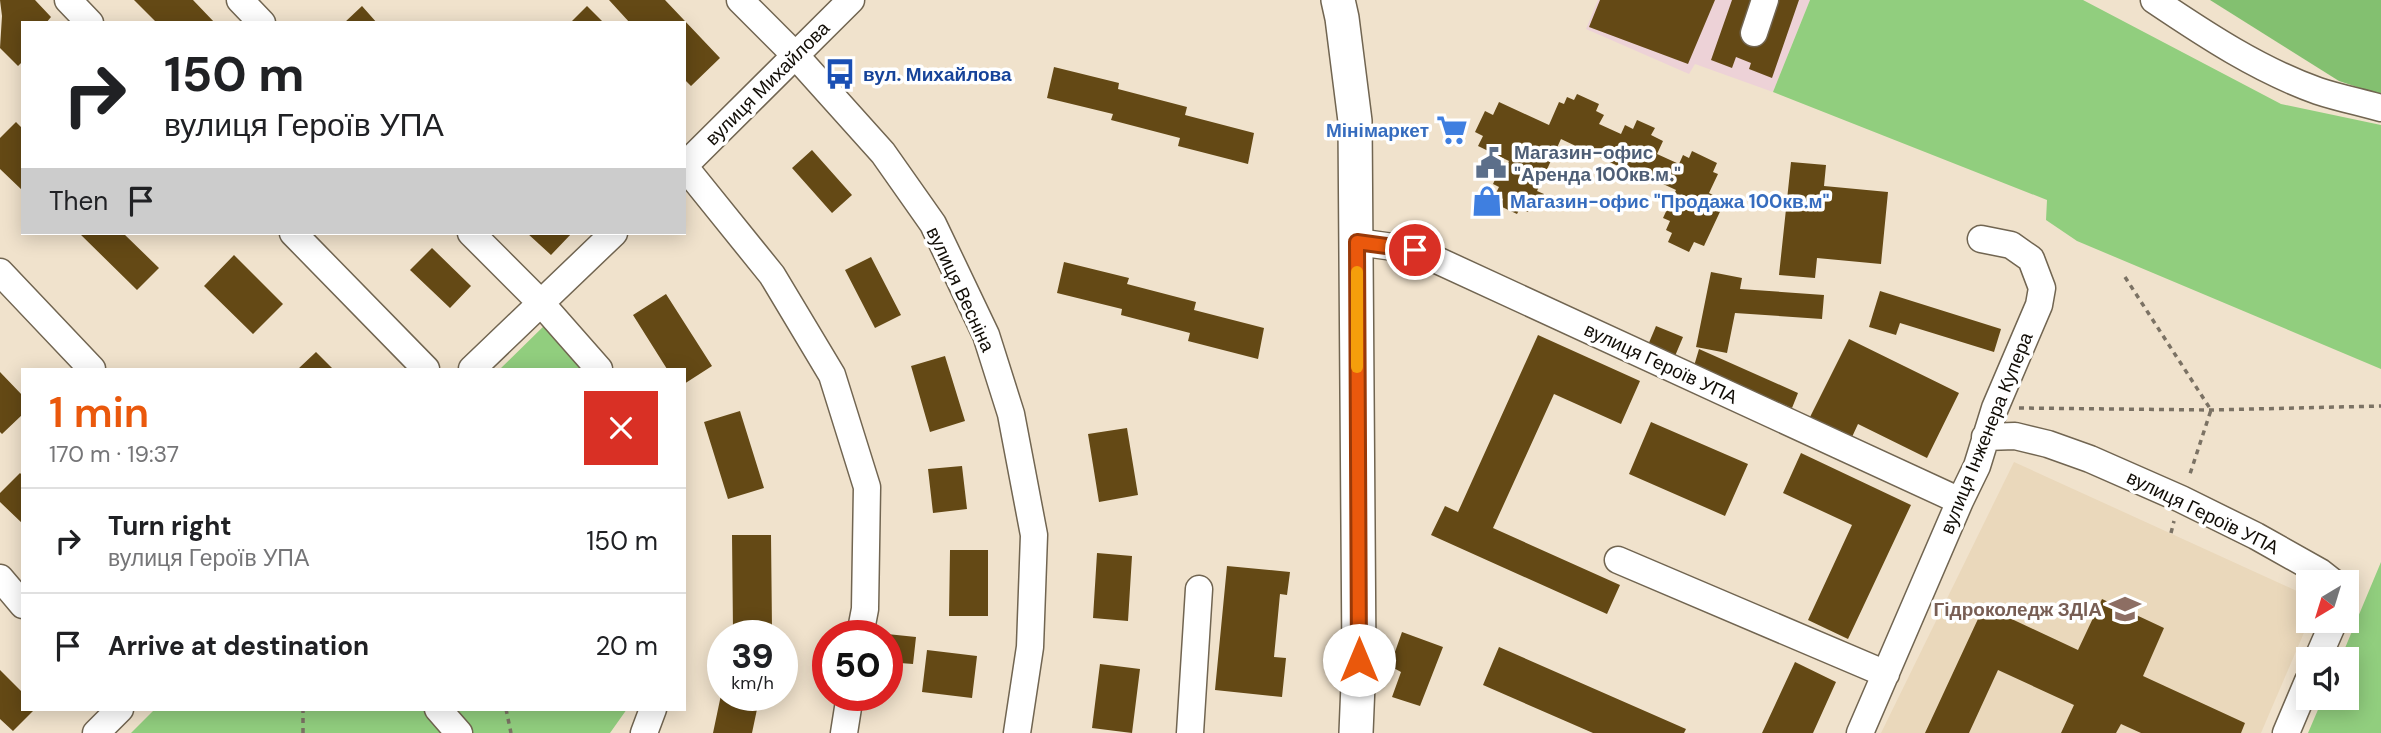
<!DOCTYPE html>
<meta charset="utf-8">
<style>
body{margin:0;font-family:"DM Sans",sans-serif;background:#f6f6f6;color:#202124;height:100vh;display:flex;flex-direction:column;font-size:26px;white-space:nowrap}
*{box-sizing:border-box;margin:0}
p{font-size:23px;color:#757577}
.icon{flex:none;width:38px;height:38px;fill:none;stroke:currentColor;stroke-width:2;stroke-linecap:round;stroke-linejoin:round}
.map{position:relative;flex:1;overflow:hidden}
.sheet{position:absolute;left:21px;top:368px;width:665px;height:343px;display:flex;flex-direction:column;background:#fff;border-radius:0px;box-shadow:0 4px 18px #0003}
.sheet>*{flex:none}
.hud{position:absolute;left:21px;top:21px;width:665px;height:214px;border-radius:0px;box-shadow:0 4px 18px #0003;background:#fff;color:#202124;overflow:hidden}
.needle{width:46px;rotate:218deg}
.fabs{position:absolute;left:2296px;top:570px;display:grid;gap:14px}
.fabs a{display:grid;place-items:center;width:63px;height:63px;border-radius:0px;background:#fff;box-shadow:0 4px 18px #0003;font-size:35px}
.speed{position:absolute;left:707px;top:620px;display:flex;gap:14px;font-size:35px;font-weight:700;text-align:center}
.speed>*{display:grid;place-content:center;width:91px;height:91px;border-radius:50%;background:#fff;box-shadow:0 4px 18px #0003;line-height:1}
.speed small{font-size:18px;font-weight:400}
.speed .limit{border:10px solid #d22;background:#fff;color:#111}
.pin{position:absolute;display:grid;place-items:center;width:60px;height:60px;color:#fff;margin:-30px;border:4px solid #fff;border-radius:50%;box-shadow:0 2px 7px #0007}
.me{position:absolute;width:77px;margin:-38px;rotate:0deg;stroke-linejoin:round;filter:drop-shadow(0 0 5px #0008)}
.turn{display:flex;align-items:center;gap:24px;height:147px;padding:0 28px;font-size:32px}
.turn .icon{width:91px;height:91px;stroke-width:2.5}
.turn b{display:block;font-size:49px;line-height:60px}
.then{display:flex;align-items:center;height:66px;padding:0 28px;background:#0003;gap:14px;font-size:26px}
.round{display:grid;place-items:center;flex:none;width:74px;height:74px;border-radius:0px;background:#f6f6f6}
.summary{display:flex;align-items:center;justify-content:space-between;height:119px;padding:0 28px}
h1{font-size:42px;font-weight:600;line-height:52px;color:#ea580c}
ul{padding:0;list-style:none}
li{display:flex;align-items:center;gap:21px;height:105px;padding:0 28px;border-top:2px solid #e0e0e0}
li div{flex:1}
li b{display:block;font-size:26px}
li em{font-style:normal}
.map>svg:first-child{display:block}
</style>
<div class="map">
<svg width="2381" height="733" viewBox="0 0 2381 733">
<rect width="100%" height="100%" fill="#f0e2cc"/>
<path fill="#edd2d7" d="M1598 0H1810L1773 92 1695 64 1689 74 1586 29Z"/>
<path fill="#ead8bb" d="M2014 462 2308 596 2309 621 2261 733H1881Z"/>
<path fill="#91ce7e" d="M1810 0H2083L2281 104 2381 125V369L2077 241 2046 220 2047 200 1773 92Z
M549 321 592 369H500Z
M2381 562V733H2308L2323 698H2347V660H2340Z
M155 709H627L610 733H131Z"/>
<path fill="#83c070" d="M2210 0H2381V95L2339 81Z"/>
<path fill="#644915" d="M0 0H35L51 17 46 23H23V61L18 66 0 48 2 16Z
M134 0H193L215 23H157Z
M609 0H665L720 58 691 86 684 79V23H630Z
M1600 0H1715L1688 64 1589 27Z
M1732 0H1799L1772 78 1749 69 1751 63 1736 57 1732 68 1711 60Z
M362 6 377 23H344Z
M587 6 604 23H570Z
M1054 67 1119 83 1118 89 1187 107 1185 115 1254 133 1248 164 1178 146 1180 138 1111 120 1113 114 1047 98Z
M1577 94 1599 104 1596 111 1604 115 1599 124 1621 134 1625 125 1633 129 1637 120 1655 128 1651 135 1663 141 1657 154 1679 164 1683 155 1689 158 1692 151 1717 163 1713 172 1718 174 1709 193 1725 201 1704 246 1694 242 1689 252 1668 242 1672 233 1666 230 1670 221 1663 218 1676 190 1633 170 1629 178 1616 171 1618 166 1561 139 1537 191 1544 194 1538 207 1531 204 1528 212 1520 208 1517 214 1500 206 1503 199 1495 195 1499 187 1493 184 1498 173 1502 174 1509 161 1478 146 1483 136 1475 132 1485 111 1493 115 1499 102 1549 125 1559 102 1564 104 1567 97 1574 100Z
M16 122 23 129V191L0 169V138Z
M812 150 852 195 832 213 792 168Z
M1791 162 1826 165 1824 186 1888 192 1881 264 1817 258 1815 278 1779 275Z
M79 233H123L159 268 137 290Z
M527 233H572L551 255Z
M432 248 471 286 450 308 410 270Z
M234 255 283 304 253 334 204 286Z
M871 257 901 315 875 328 845 270Z
M1064 262 1129 278 1127 284 1196 302 1194 310 1264 328 1258 359 1188 341 1190 333 1121 315 1122 309 1057 293Z
M1711 272 1742 278 1740 289 1824 295 1822 319 1735 313 1727 353 1696 347Z
M1880 291 2001 329 1994 352 1900 323 1896 335 1869 327Z
M666 294 712 366 684 384V369H667L633 315Z
M1656 326 1683 337 1675 356 1648 345Z
M1538 335 1640 381 1621 424 1554 394 1493 528 1620 585 1607 614 1431 535 1445 506 1458 512Z
M1849 339 1959 393 1927 458 1858 424 1852 437 1810 417Z
M1699 349 1798 393 1792 408 1694 366Z
M316 352 333 369H298Z
M945 356 965 421 930 432 911 366Z
M0 372 23 396V414L2 434 0 432Z
M740 411 764 488 728 499 704 422Z
M1651 422 1748 464 1725 516 1629 474Z
M1127 428 1138 495 1099 502 1088 434Z
M1801 453 1911 505 1848 639 1808 620 1852 525 1783 493Z
M962 466 967 509 933 513 928 469Z
M20 473 23 476V524L0 502V493Z
M732 535H771L772 630 733 631Z
M950 550H988V616H949Z
M1097 553 1132 556 1128 621 1093 618Z
M1227 566 1290 572 1287 595 1280 594 1274 657 1286 658 1282 697 1215 690Z
M2102 599 2164 628 2143 676 2245 723 2241 733H2141L2121 724 2116 733H2061L2074 705 1998 670 1969 733H1925L1984 606 2078 650Z
M1402 632 1443 647 1420 706 1392 697 1401 672 1390 666Z
M887 634 916 637 913 664 887 662Z
M1499 647 1686 729 1684 733H1593L1483 685Z
M927 650 977 656 972 698 922 692Z
M1795 662 1836 682 1813 733H1762Z
M1100 664 1140 669 1132 733 1092 728Z
M0 670 23 693V709H35L13 731 0 719Z
M721 695H760L752 733H713Z"/>
<g fill="none" stroke-linecap="round" stroke-linejoin="round">
<defs>
<path id="minor" d="M68 0 90 23
M240 0 262 23
M740 0 795 55 883 153 933 224 986 335 1011 414 1034 535 1030 647 1017 733
M851 0 684 166 772 275 832 375 867 487 865 609 860 635
M2154 0C2206 35 2259 70 2318 91 2339 98 2360 102 2381 108
M1754 33 1765 0
M293 233 426 369
M471 233 540 302 599 369
M1357 242 1415 250 1960 501
M0 272 92 369
M472 369 614 233
M1985 437 2015 436 2048 444 2090 459 2181 499 2256 536 2320 572 2334 583
M1618 560 1886 674
M0 578 23 605
M2317 660 2334 621
M438 709 459 733
M96 733 120 709
M644 733 653 709
M844 733 850 695
M1190 733 1199 589
M1860 733 1960 501 1977 466 1995 408 2039 305 2042 288 2031 259 2011 245 1981 239
M2286 733 2308 681"/>
<path id="major" d="M1338 0 1342 18 1355 121 1359 660 1356 733"/>
</defs>
<use href="#minor" stroke="#716551" stroke-width="29"/>
<use href="#major" stroke="#716551" stroke-width="36"/>
<path stroke="#7b7264" stroke-width="3.5" stroke-dasharray="5 5" stroke-linecap="butt" d="M2125 277 2211 410 2189 477
M2019 408 2211 410 2381 406
M2171 533 2174 521
M506 709 511 733
M303 733V709"/>
<use href="#minor" stroke="#fff" stroke-width="26"/>
<use href="#major" stroke="#fff" stroke-width="33"/>
</g>
<g fill="none" stroke-linecap="round" stroke-linejoin="round">
<defs>
<path id="route" d="M1359 660 1357 242 1415 250"/>
</defs>
<use href="#route" stroke="#983908" stroke-width="18"/>
<use href="#route" stroke="#ea580c" stroke-width="12"/>
<path stroke="#f59e0b" stroke-width="12" d="M1357 272V367"/>
</g>
<defs>
<symbol id="bus-bare" viewBox="-9 -9 18 18"><path d="M-5-6H5V4H4V6H2V4H-2V6H-4V4H-5ZM-3.5-4V0h7V-4ZM-3.5 1.2v1.5H-2V1.2ZM2 1.2v1.5H3.5V1.2Z" fill="#1a4fb4" stroke="#fff" stroke-width="2.5" paint-order="stroke"/></symbol>
<symbol id="supermarket-bare" viewBox="-9 -9 18 18"><path d="M-6-5.5h2.5l.6 2H6L4.5 2H-2.5L-4.4-4H-6ZM-1.5 3.2a1.3 1.3 0 1 0 .1 0ZM3 3.2a1.3 1.3 0 1 0 .1 0Z" fill="#3f7fe0" stroke="#fff" stroke-width="2.5" paint-order="stroke"/></symbol>
<symbol id="civic-bare" viewBox="-9 -9 18 18"><path d="M-.6-6.5H3V-4.5H.6V-3L4-1V1h2V6H-6V1h2V-1L-.6-3ZM-1.2 2.5V6h2.4V2.5Z" fill="#5c6f8a" stroke="#fff" stroke-width="2.5" paint-order="stroke"/></symbol>
<symbol id="shop-bare" viewBox="-9 -9 18 18"><path d="M-5-2.5h2.3a2.7 3.5 0 0 1 5.4 0H5L5.5 6h-11ZM-1.5-2.5h3a1.5 2.3 0 0 0-3 0Z" fill="#3f7fe0" stroke="#fff" stroke-width="2.5" paint-order="stroke"/></symbol>
<symbol id="university-bare" viewBox="-9 -9 18 18"><path d="M0-5L7-2L0 1L-7-2ZM-4 1L0 2.5L4 1V4Q0 6-4 4Z" fill="#8d6e63" stroke="#fff" stroke-width="2.5" paint-order="stroke"/></symbol>
</defs>
<g fill-rule="evenodd">
<use href="#bus-bare" x="818" y="52" width="44" height="44"/>
<use href="#supermarket-bare" x="1430" y="108" width="44" height="44"/>
<use href="#civic-bare" x="1469" y="141" width="44" height="44"/>
<use href="#shop-bare" x="1465" y="179" width="44" height="44"/>
<use href="#university-bare" x="2103" y="587" width="44" height="44"/>
</g>
<g text-anchor="middle" stroke-width="7" stroke-linejoin="round" paint-order="stroke">
<g font-size="19" font-weight="bold" fill="#164399" stroke="#fff" text-anchor="start">
<text x="863" y="81">вул. Михайлова</text>
</g>
<g font-size="19" fill="#110d06" stroke="#fff">
<text transform="translate(767 83) rotate(-45)" y="7">вулиця Михайлова</text>
<text transform="translate(961 289) rotate(65)" y="7">вулиця Весніна</text>
<text transform="translate(1661 363) rotate(25)" y="7">вулиця Героїв УПА</text>
<text transform="translate(1986 433) rotate(-68)" y="7">вулиця Інженера Купера</text>
<text transform="translate(2203 512) rotate(26)" y="7">вулиця Героїв УПА</text>
</g>
<g font-size="19" font-weight="bold" fill="#366cbe" stroke="#fff" text-anchor="end">
<text x="1429" y="137">Мінімаркет</text>
<text x="1510" y="208" text-anchor="start">Магазин-офис "Продажа 100кв.м"</text>
</g>
<g font-size="19" font-weight="bold" fill="#4e5e75" stroke="#fff" text-anchor="start">
<text x="1514" y="159">Магазин-офис<tspan x="1514" dy="22">"Аренда 100кв.м."</tspan></text>
</g>
<g font-size="19" font-weight="bold" fill="#785e54" stroke="#fff" text-anchor="end">
<text x="2102" y="616">Гідроколедж ЗДIА</text>
</g>
</g>
</svg>
<div class="fabs">
<a><svg class="needle" viewBox="-14 -14 28 28"><path d="M0-13l5 13h-10z" fill="#e53935"/><path d="M0 13l5-13h-10z" fill="#757577"/></svg></a>
<a><svg class="icon" aria-label="sound" viewBox="0 0 24 24"><path d="M4 9h4l5-4v14l-5-4H4zM17 9q2 3 0 6"/></svg></a>
</div>
<div class="speed"><div>39<small>km/h</small></div><div class="limit">50</div></div>
<div class="pin" style="left:1415px;top:250px;background:#d93025"><svg class="icon" aria-label="arrive" viewBox="0 0 24 24"><path d="M6 21V4h12l-3 4 3 4H6"/></svg></div>
<svg class="me" style="left:1359px;top:660px" viewBox="-20 -20 40 40"><circle r="19" fill="#fff"/><path d="M0-13L10 11 0 6-10 11z" fill="#ea580c"/></svg>
<div class="hud">
<div class="turn"><svg class="icon" aria-label="right" viewBox="0 0 24 24"><path d="M7 20v-9h11M14 6l5 5-5 5"/></svg><div><b>150 m</b>вулиця Героїв УПА</div></div>
<div class="then">Then<svg class="icon" aria-label="arrive" viewBox="0 0 24 24"><path d="M6 21V4h12l-3 4 3 4H6"/></svg></div>
</div>
<section class="sheet">
<div class="summary"><div><h1>1 min</h1><p>170 m · 19:37</p></div><a class="round" style="background:#d93025;color:#fff"><svg class="icon" aria-label="close" viewBox="0 0 24 24"><path d="M6 6l12 12M18 6L6 18"/></svg></a></div>
<ul>
<li><svg class="icon" aria-label="right" viewBox="0 0 24 24"><path d="M7 20v-9h11M14 6l5 5-5 5"/></svg><div><b>Turn right</b><p>вулиця Героїв УПА</p></div><em>150 m</em></li>
<li><svg class="icon" aria-label="arrive" viewBox="0 0 24 24"><path d="M6 21V4h12l-3 4 3 4H6"/></svg><div><b>Arrive at destination</b></div><em>20 m</em></li>
</ul>
</section>
</div>
